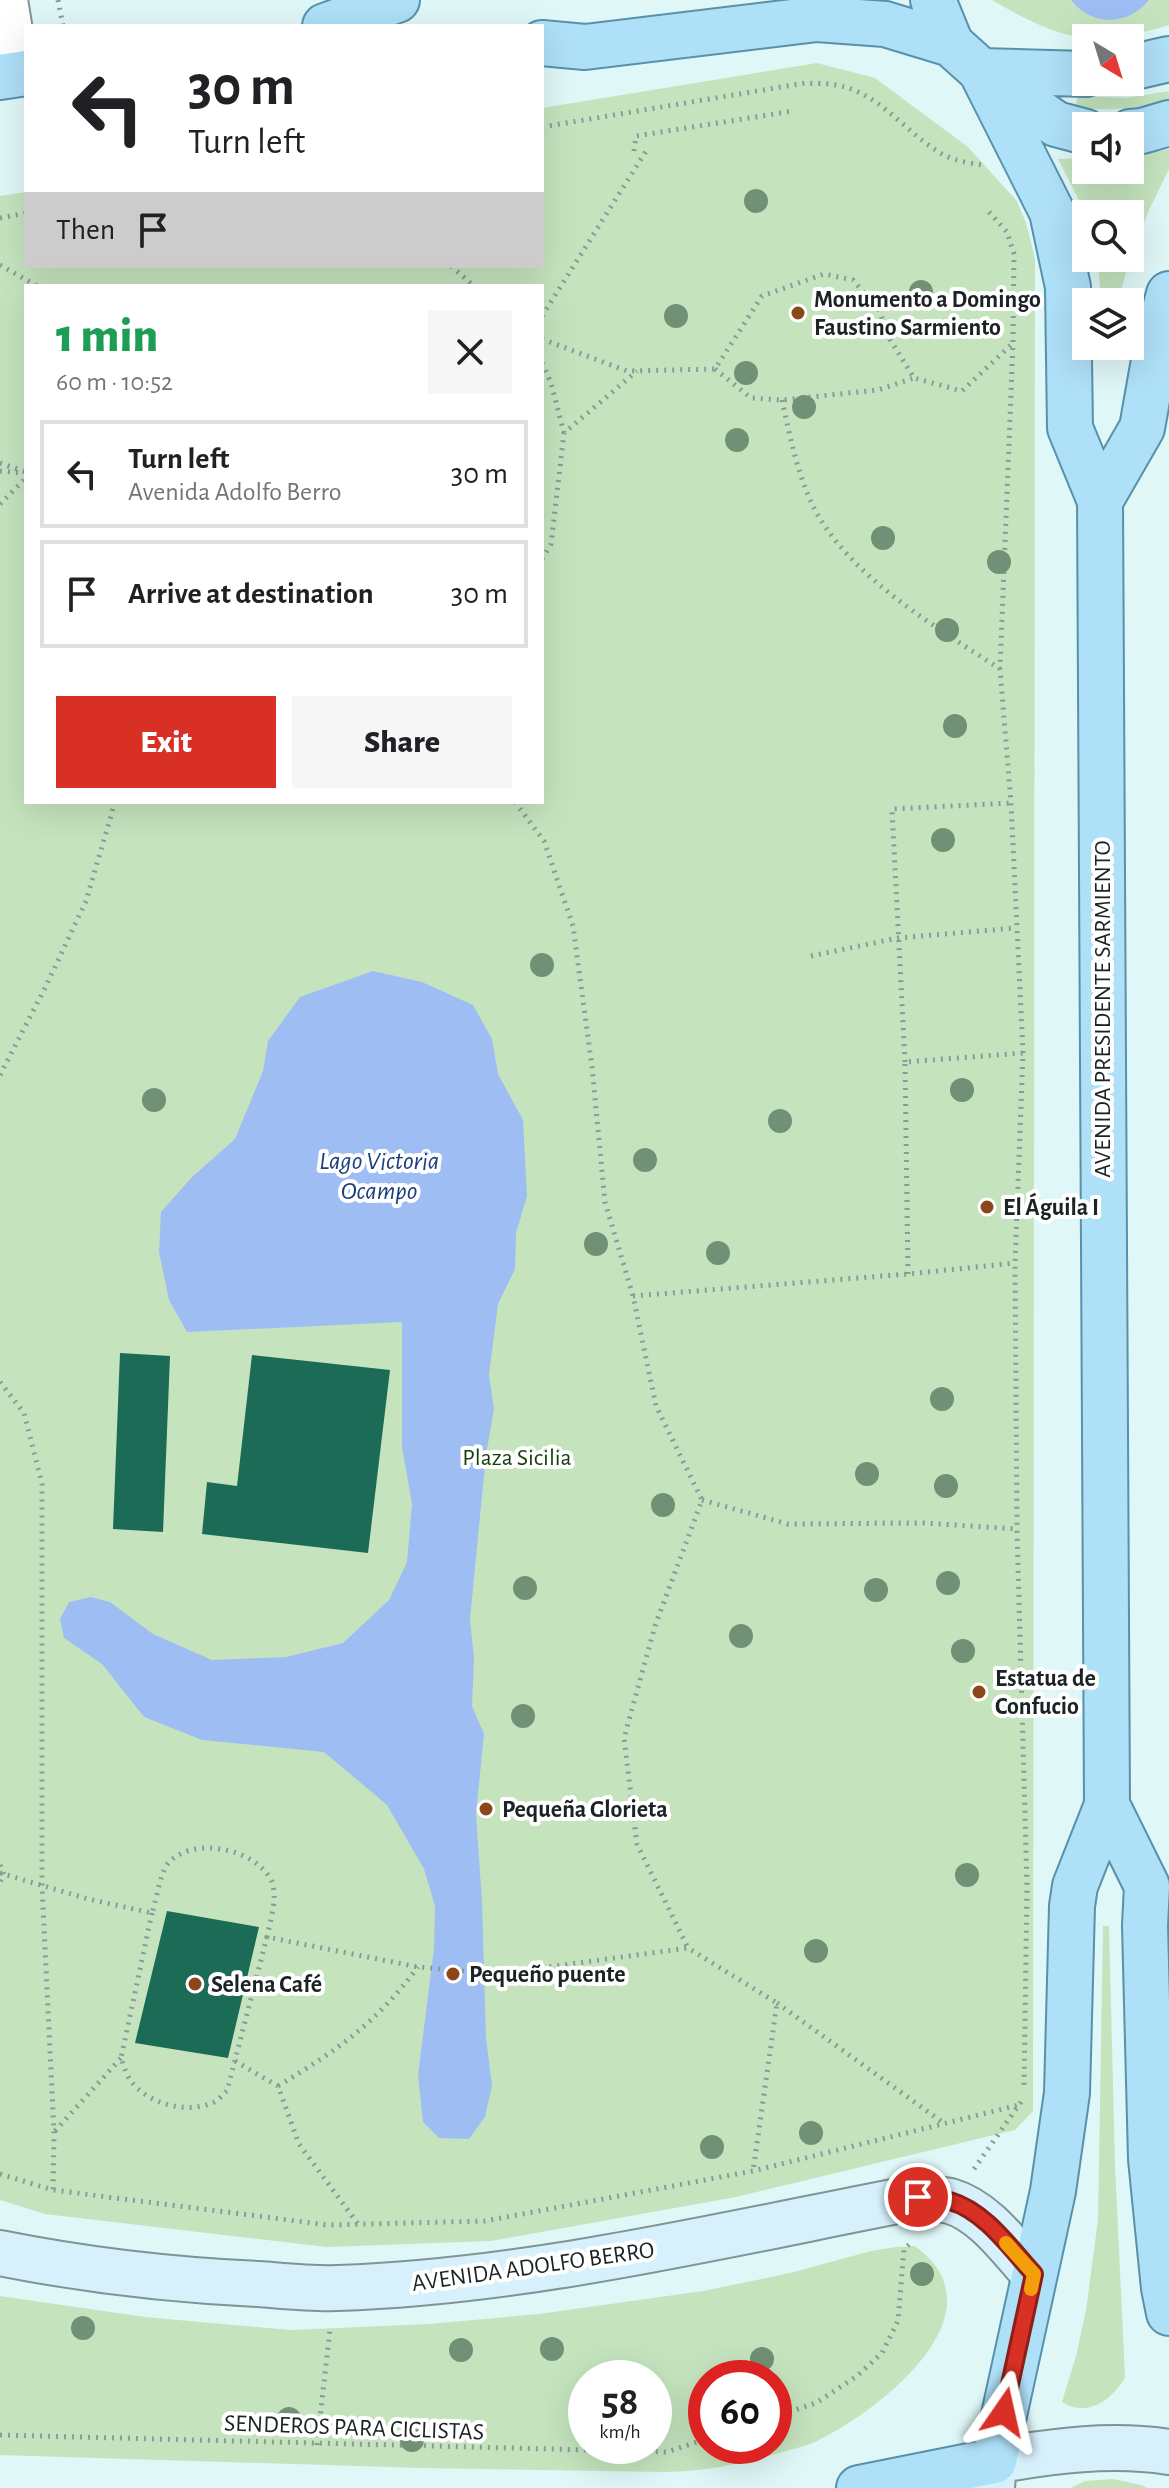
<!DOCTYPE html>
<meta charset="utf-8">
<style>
body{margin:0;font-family:"Alegreya Sans",sans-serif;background:#f6f6f6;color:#202124;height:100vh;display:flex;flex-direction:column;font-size:30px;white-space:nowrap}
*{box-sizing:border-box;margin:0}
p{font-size:26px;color:#757577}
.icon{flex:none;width:44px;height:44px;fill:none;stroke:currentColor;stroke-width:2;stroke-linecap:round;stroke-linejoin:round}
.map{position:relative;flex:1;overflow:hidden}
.side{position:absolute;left:24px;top:284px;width:520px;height:520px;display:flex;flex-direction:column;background:#fff;border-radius:0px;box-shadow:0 8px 32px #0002}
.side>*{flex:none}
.guide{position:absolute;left:24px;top:24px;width:520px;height:244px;border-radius:0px;box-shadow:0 8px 32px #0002;background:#fff;color:#202124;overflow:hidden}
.needle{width:52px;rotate:142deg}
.controls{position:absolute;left:1072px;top:24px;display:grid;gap:16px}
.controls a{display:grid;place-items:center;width:72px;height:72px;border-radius:0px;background:#fff;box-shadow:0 8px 32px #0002;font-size:40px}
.speed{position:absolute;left:568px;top:2360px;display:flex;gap:16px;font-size:40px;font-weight:700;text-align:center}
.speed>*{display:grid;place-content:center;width:104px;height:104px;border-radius:50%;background:#fff;box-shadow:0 8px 32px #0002;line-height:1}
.speed small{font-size:20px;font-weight:400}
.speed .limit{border:12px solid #d22;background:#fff;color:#111}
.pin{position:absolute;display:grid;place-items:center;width:68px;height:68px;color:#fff;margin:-34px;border:4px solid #fff;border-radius:50%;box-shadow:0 2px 8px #0007}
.me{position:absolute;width:88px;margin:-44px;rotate:11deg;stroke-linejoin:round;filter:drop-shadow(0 0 6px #0008)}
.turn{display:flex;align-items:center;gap:28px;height:168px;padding:0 32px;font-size:36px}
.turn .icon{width:104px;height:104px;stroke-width:2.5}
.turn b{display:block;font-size:56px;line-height:68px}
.then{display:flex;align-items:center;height:76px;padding:0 32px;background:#0003;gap:16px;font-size:30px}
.round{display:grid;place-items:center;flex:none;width:84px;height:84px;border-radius:0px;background:#f6f6f6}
.overview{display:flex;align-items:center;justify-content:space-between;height:136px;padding:0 32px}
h1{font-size:48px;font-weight:800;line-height:60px;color:#1e9e55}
.primary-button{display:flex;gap:16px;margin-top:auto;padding:16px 32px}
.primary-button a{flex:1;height:92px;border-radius:0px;background:#d93025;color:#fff;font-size:32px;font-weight:800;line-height:92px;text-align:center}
.primary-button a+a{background:#f6f6f6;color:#202124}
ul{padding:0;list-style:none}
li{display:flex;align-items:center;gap:24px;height:108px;margin:0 16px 12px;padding:0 16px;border:4px solid #e0e0e0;border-radius:0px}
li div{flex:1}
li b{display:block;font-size:30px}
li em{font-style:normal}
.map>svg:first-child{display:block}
</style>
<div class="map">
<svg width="1169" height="2488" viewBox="0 0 1169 2488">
<rect width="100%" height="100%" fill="#e0f7f8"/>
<path fill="#c5e4be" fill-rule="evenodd" d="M992 0H1169V25C1091 49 1061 40 992 0Z
M817 63 875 78 968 147 1017 201 1026 223 1035 258 1033 2111 1015 2130 736 2197 491 2241 327 2247 45 2214 0 2200V196L26 192V266H542V108ZM26 286H542V802H26Z
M1169 91V102C1138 109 1108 110 1076 109L1077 96 1126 98Z
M1169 149V169L1149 210 1127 268 1118 302H1101L1098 258H1130V214H1086L1058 159 1086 158V170H1130V157Z
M1103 1926H1109L1115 2165 1125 2377C1113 2400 1087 2418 1062 2402L1076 2356 1086 2310 1098 2220Z
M915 2246C1007 2313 878 2412 815 2442 806 2446 796 2448 786 2451 747 2463 709 2471 667 2472L421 2468 0 2455V2296L145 2317 291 2330 429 2324 539 2314 703 2291 790 2273 871 2251 896 2247ZM654 2378V2446H586V2378ZM774 2378V2446H706V2378Z
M1113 2479 1141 2485 1147 2488H1070L1085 2481Z"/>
<path fill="#9ebef3" d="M1071 0H1149C1128 26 1092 27 1071 0Z
M373 971 422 982 473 1005 492 1039 498 1074 523 1120 527 1196 516 1233 515 1269 498 1304 489 1375 494 1409 486 1455 470 1619 474 1659 472 1706 484 1734 476 1814 482 1902 486 2038 492 2086 485 2117 469 2139 439 2138 423 2122 418 2075 434 1948 435 1906 424 1869 387 1805 324 1752 202 1740 144 1717 102 1664 64 1638 60 1619 69 1602 91 1597 110 1602 153 1634 212 1660 286 1657 343 1643 389 1600 407 1562 412 1504 402 1447V1322L187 1332 169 1300 159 1252 161 1212 191 1178 235 1139 263 1071 268 1041 300 997Z"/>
<path fill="#1c6b56" d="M120 1353 170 1356 163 1532 113 1529Z
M252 1355 390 1370 368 1553 202 1534 207 1482 237 1486Z
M167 1911 259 1927 228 2058 135 2043Z"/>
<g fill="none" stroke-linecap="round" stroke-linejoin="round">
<defs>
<path id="minor" d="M5 0 17 74"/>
<path id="secondary" d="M0 2253C85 2270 172 2280 259 2284 285 2286 312 2289 338 2288 534 2281 726 2234 918 2197 929 2199 940 2199 950 2201 985 2211 1011 2249 1034 2274
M992 2488 994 2461C1052 2451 1111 2443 1169 2452"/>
<path id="primary" d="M325 26 397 0
M542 43 585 47 817 19 885 24 951 44
M1130 68 1169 59
M981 71 1086 74
M986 75 1056 124 1086 132
M0 77 26 73
M1130 132 1142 131 1169 123
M1100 501 1142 428 1159 332 1169 294
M1107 1805 1147 1886 1145 1925 1151 2159 1164 2288 1169 2313
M859 2488 994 2461 1053 2191 1067 2093 1072 1906 1075 1886 1107 1805 1100 501 1070 428 1068 287 1052 212 981 71 951 44 933 0"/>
</defs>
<use href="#minor" stroke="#7f9495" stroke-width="48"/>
<use href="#secondary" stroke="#7f9495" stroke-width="48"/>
<use href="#primary" stroke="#5791ab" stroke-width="48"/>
<path stroke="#8a9a9b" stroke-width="5" stroke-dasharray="2 6" stroke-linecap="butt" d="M58 0 63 26
M542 127 805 83C815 84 826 83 836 85 882 93 907 136 946 156 956 161 970 163 982 165
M634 151 636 136 793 111
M989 212 1007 232 1014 254 1013 343 1000 669 1011 803 1023 1053 1015 1263 1017 1529 1027 1886 1024 2090
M0 218 26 213
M0 265 37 286
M451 266 474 286
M542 316 648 148
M542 339 627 371 715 369 762 296 824 274 853 280 879 310 889 338 914 378 962 391 1012 344
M542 363 551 383 564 433
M715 369 751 398 782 400 878 390 914 378
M782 400C790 436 797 473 813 506 848 576 936 627 1000 669
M0 463 26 472
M0 471 23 473
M0 504 26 478
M542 559 551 544 564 433 637 371
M515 802 544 841 573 926 592 1067 605 1202 633 1296 656 1406 702 1500 655 1626 624 1738 637 1844 688 1948
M811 956 898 938 1015 928
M905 1062 892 809 1011 803
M0 1075 45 988 86 901 115 802
M908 1274 905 1062 1023 1053
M633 1296 908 1274 1015 1263
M0 1382 24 1413 42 1484V1886L54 2132 53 2190
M702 1500 788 1524 924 1523 1017 1529
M0 1865 4 1875 0 1882
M0 1873 88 1899 152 1913C156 1901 160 1876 166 1866 189 1834 257 1848 272 1882 278 1899 270 1921 267 1937L418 1967 497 1974 688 1948 777 2003 753 2171
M152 1913 121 2058C124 2066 126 2075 131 2081 148 2104 186 2114 212 2103 218 2101 223 2094 227 2091L267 1937
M777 2003 945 2124
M235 2061 278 2086 299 2144 358 2224
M278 2086C339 2049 375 2024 418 1967
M55 2131 121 2058
M974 2169 1023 2099
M0 2174 53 2190 328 2225 485 2221 753 2171 1019 2105
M774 2417 816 2403 857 2376 882 2353 898 2321 904 2249 913 2241
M0 2435 667 2452 706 2439
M317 2445 330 2329"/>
<use href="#minor" stroke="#fff" stroke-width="44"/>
<use href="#secondary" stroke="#d6f0fc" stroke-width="44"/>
<use href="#primary" stroke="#aee0f8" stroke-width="44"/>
</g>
<g fill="#709176">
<circle cx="756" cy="201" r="12"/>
<circle cx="921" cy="292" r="12"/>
<circle cx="676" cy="316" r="12"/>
<circle cx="746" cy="373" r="12"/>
<circle cx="804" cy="407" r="12"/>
<circle cx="737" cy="440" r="12"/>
<circle cx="883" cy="538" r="12"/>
<circle cx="999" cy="562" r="12"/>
<circle cx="947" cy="630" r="12"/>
<circle cx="955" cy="726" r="12"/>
<circle cx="943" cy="840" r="12"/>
<circle cx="542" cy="965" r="12"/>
<circle cx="962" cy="1090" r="12"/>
<circle cx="154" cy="1100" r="12"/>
<circle cx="780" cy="1121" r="12"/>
<circle cx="645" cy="1160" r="12"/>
<circle cx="596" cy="1244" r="12"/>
<circle cx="718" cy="1253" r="12"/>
<circle cx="942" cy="1399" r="12"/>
<circle cx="867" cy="1474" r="12"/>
<circle cx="946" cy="1486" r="12"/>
<circle cx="663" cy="1505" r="12"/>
<circle cx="948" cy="1583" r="12"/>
<circle cx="525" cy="1588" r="12"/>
<circle cx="876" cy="1590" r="12"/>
<circle cx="741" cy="1636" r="12"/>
<circle cx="963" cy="1651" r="12"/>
<circle cx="523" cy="1716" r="12"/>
<circle cx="967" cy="1875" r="12"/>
<circle cx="816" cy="1951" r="12"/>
<circle cx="811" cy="2133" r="12"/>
<circle cx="712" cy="2147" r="12"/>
<circle cx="922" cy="2274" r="12"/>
<circle cx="83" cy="2328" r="12"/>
<circle cx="552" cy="2349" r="12"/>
<circle cx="461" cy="2350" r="12"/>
<circle cx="762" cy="2359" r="12"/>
<circle cx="289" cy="2419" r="12"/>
<circle cx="412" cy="2440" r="12"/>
</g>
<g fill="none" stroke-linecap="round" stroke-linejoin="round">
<defs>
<path id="route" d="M918 2197C928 2198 940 2199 950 2201 985 2211 1011 2249 1034 2274L1004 2412"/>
</defs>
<use href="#route" stroke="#8d1f18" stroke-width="20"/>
<use href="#route" stroke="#d93025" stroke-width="14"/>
<path stroke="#f59e0b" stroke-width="14" d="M1006 2243 1034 2274 1031 2289"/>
</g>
<g fill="#8b471a" stroke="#fff" stroke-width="3">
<circle cx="798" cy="313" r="8"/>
<circle cx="987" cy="1207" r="8"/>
<circle cx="979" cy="1692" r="8"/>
<circle cx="486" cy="1809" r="8"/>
<circle cx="453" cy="1974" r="8"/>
<circle cx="195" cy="1984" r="8"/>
</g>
<g text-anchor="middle" stroke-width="8" stroke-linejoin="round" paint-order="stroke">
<g font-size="24" font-weight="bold" fill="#1b2324" stroke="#fff" text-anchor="start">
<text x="814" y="307">Monumento a Domingo<tspan x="814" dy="28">Faustino Sarmiento</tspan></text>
<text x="1003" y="1215">El Águila I</text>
<text x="995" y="1686">Estatua de<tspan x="995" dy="28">Confucio</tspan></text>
<text x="502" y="1817">Pequeña Glorieta</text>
<text x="469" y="1982">Pequeño puente</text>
<text x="211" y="1992">Selena Café</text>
</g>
<g font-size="24" fill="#1b2324" stroke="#fff">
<text transform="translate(1102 1009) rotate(-90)" y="8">AVENIDA PRESIDENTE SARMIENTO</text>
<text transform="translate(533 2266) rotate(-8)" y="8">AVENIDA ADOLFO BERRO</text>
<text transform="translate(354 2427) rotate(2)" y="8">SENDEROS PARA CICLISTAS</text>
</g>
<g font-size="24" fill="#153e0c" stroke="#fff">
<text x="517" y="1465">Plaza Sicilia</text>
</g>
<g font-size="26" font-style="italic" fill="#1a3e7c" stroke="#fff">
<text x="379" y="1169">Lago Victoria<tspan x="379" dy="30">Ocampo</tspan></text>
</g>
</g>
</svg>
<div class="controls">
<a><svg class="needle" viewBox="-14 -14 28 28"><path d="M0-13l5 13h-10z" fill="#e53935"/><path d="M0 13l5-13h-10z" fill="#757577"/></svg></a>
<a><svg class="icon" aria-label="sound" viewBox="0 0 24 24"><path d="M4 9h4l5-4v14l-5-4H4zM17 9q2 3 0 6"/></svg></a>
<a><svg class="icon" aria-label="search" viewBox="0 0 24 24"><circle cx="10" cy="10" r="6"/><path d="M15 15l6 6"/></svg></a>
<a><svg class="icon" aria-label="layers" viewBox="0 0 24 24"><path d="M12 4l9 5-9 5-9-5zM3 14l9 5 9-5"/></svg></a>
</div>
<div class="speed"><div>58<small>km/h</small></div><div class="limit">60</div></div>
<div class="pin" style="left:918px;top:2197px;background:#d93025"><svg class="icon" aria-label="arrive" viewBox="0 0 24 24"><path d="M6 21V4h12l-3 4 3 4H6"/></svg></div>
<svg class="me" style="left:1004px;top:2412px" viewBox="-20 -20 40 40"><path d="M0-17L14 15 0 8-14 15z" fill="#d93025" stroke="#fff" stroke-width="4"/></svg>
<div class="guide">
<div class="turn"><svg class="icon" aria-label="left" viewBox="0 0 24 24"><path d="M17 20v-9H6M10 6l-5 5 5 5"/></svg><div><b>30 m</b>Turn left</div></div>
<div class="then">Then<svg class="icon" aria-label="arrive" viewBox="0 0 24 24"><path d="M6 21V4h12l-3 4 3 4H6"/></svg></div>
</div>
<section class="side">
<div class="overview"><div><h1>1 min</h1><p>60 m · 10:52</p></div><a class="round"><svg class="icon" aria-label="close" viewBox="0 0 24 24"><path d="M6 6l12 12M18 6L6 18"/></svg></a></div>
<ul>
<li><svg class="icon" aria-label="left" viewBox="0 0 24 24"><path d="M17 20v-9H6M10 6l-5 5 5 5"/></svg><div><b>Turn left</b><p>Avenida Adolfo Berro</p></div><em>30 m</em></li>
<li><svg class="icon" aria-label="arrive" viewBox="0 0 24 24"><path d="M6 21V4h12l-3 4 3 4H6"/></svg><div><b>Arrive at destination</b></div><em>30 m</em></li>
</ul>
<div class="primary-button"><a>Exit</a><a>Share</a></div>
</section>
</div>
